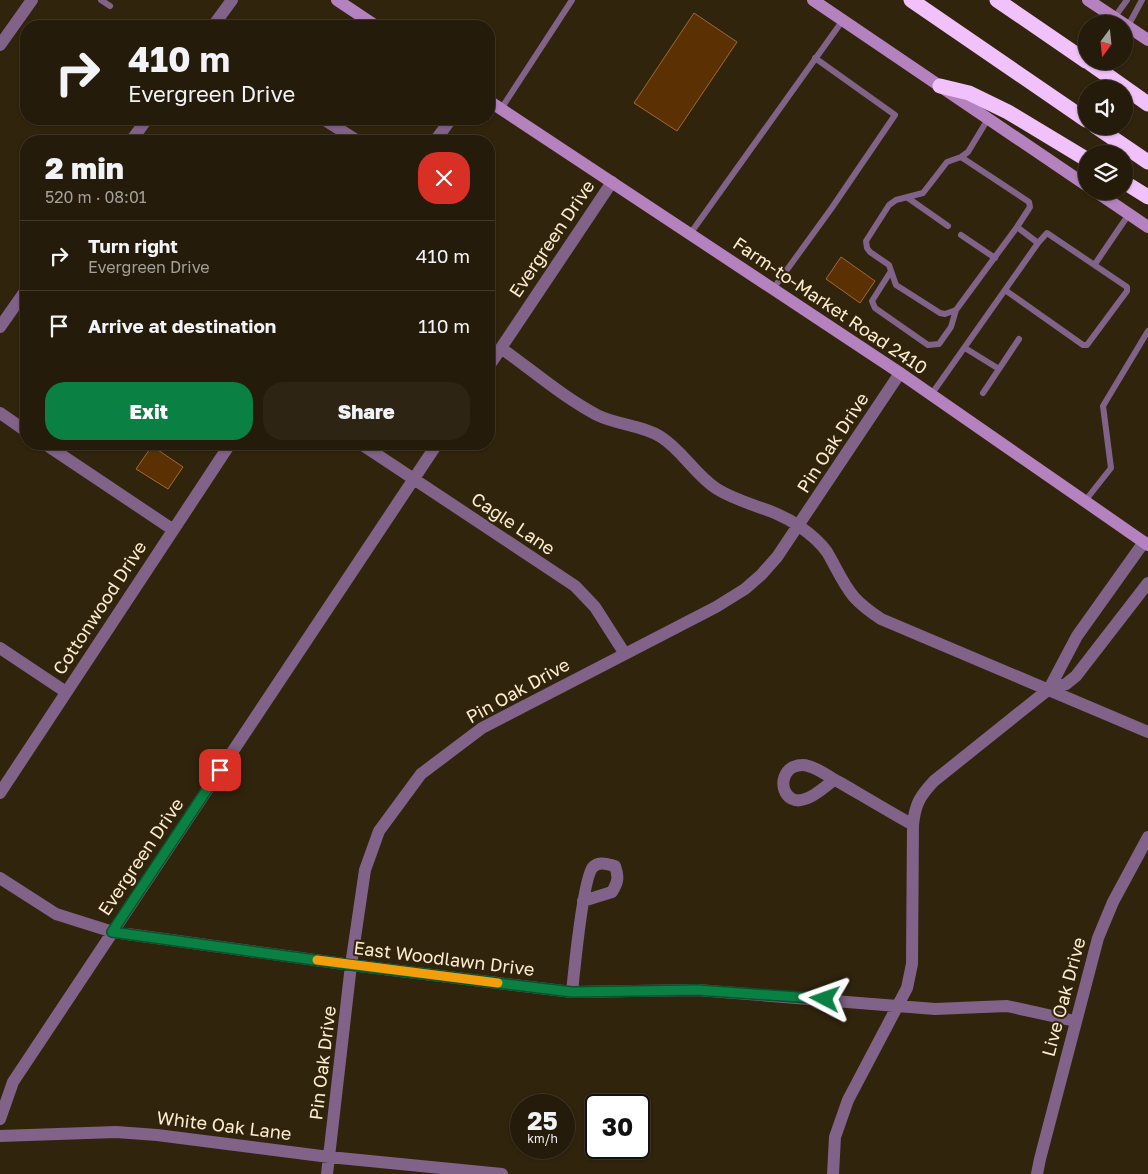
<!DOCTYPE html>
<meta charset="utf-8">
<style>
body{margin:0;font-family:"Golos Text",sans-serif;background:#2d2413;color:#f1f3f6;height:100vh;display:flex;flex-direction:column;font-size:19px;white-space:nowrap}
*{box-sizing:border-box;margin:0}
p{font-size:16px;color:#a3a19c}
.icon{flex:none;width:28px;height:28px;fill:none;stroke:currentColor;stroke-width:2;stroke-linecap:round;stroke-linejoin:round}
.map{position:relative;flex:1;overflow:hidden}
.sheet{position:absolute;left:20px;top:135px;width:475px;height:315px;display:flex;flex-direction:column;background:#251b0a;border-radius:20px;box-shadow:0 1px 4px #0004,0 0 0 1px #42392b}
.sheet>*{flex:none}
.banner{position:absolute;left:20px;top:20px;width:475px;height:105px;border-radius:20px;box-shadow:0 1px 4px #0004,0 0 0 1px #42392b;background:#251b0a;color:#f1f3f6;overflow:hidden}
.needle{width:32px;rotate:195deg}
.tools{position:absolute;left:1078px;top:15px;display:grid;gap:10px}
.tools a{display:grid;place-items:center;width:55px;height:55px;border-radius:50%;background:#251b0a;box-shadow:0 1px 4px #0004,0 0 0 1px #42392b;font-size:25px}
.speed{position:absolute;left:510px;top:1094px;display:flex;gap:10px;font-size:25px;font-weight:700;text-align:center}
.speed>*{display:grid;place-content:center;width:65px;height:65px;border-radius:50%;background:#251b0a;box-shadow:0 1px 4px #0004,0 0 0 1px #42392b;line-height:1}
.speed small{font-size:12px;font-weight:400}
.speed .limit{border:2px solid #111;border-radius:8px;background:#fff;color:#111}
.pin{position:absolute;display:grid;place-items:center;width:42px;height:42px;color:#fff;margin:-21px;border-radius:10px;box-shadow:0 2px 8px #0006}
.me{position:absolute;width:55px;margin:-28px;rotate:274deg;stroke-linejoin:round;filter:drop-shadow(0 0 4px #0008)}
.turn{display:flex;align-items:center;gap:18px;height:105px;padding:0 25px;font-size:22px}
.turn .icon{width:65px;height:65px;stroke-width:2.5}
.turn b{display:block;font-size:35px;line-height:42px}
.round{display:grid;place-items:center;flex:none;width:52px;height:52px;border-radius:20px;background:#2d2413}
.overview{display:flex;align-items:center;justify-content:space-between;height:85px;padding:0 25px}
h1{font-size:30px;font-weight:800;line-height:38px}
.action{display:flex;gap:10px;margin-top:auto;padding:10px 25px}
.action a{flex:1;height:58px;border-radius:20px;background:#0b8043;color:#fff;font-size:20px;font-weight:800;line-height:58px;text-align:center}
.action a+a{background:#2d2413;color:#f1f3f6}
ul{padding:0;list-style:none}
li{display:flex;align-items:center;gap:15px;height:70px;padding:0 25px;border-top:1px solid #42392b}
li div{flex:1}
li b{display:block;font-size:19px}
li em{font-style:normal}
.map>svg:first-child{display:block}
</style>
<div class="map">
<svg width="1148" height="1174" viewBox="0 0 1148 1174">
<rect width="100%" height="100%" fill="#31240d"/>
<path fill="#5b3103" stroke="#a36833" d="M694 13 737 42 677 131 634 103Z
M841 257 875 281 860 303 826 279Z
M152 446 183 467 168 489 136 469Z"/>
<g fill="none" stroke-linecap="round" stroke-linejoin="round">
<path stroke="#816288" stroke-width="6" d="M101 0 110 6
M1114 18 1127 0
M1128 26 1142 0
M501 109 572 0
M961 157 1029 202 1030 207 1017 227 956 310 945 314 940 313 896 285 889 265 870 252 867 248 866 241 889 205 896 200 923 193 947 162 961 157 968 152 988 119
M908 198 948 226
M1017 227 1038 243
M690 234 843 20
M961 235 995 258
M1095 264 1129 214
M891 271 872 301 875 308 928 345 939 344 951 327 956 310
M773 289 831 209 895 115 815 58
M965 348 999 369
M983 393 1019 339
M931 395 1038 243 1047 233 1127 287V291L1087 345H1083L1005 290
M1085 501 1111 468 1103 406 1148 331"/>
<path stroke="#816288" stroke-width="12" d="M213 26 232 0
M0 45 32 0
M323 119 358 141
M131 141 147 119
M435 141 451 119
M0 327 26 290
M501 348C532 370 563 397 597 415 617 425 642 425 661 437 683 451 695 475 717 489 743 505 773 508 799 526 809 533 820 542 827 552 836 567 843 584 854 597 862 606 872 613 881 619L1148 732
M489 366 612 182
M0 413 26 431
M45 444 172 529
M361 444 575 586 595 607 625 654
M0 648 66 692
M1049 689 1077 636 1144 542
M834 780C825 786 816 796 805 799 784 807 775 777 793 767 798 765 803 764 808 766 818 768 829 777 839 782 863 796 888 811 913 825
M0 793 230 444
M0 878 56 914 113 932 351 965 572 992 697 990 935 1009 1007 1006 1075 1021
M572 992C574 973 583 877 593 867 599 861 607 864 615 866 619 877 618 882 612 892L583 901
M0 1119 13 1082 437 444
M0 1136 116 1132 157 1135 329 1157 502 1174
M327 1174 351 965 365 870 379 831 421 774 482 728 716 607 745 589 761 575 777 557 900 373
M833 1174 835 1137 848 1100 907 988 912 964 913 825C915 804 920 796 934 781L1049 689 1066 684 1076 676 1148 583
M1037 1174 1040 1159 1098 938 1113 902 1148 837"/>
<path stroke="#b582c0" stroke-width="12" d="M337 0 376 26
M813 0 1086 185
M1088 0 1148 40
M489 101 900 373 1148 545
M1095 191 1148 227"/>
<path stroke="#f0c1fa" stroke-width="15" d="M911 0 1086 120
M997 0 1086 61
M1087 61 1148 104
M940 86 969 93 1008 112 1086 159
M1095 126 1148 162
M1124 182 1148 197"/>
</g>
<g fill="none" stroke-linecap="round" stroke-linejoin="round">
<defs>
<path id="route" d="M220 770 112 932 351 965 572 992 697 990 825 999"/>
</defs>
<use href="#route" stroke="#07532c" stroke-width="12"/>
<use href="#route" stroke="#0b8043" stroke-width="9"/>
<path stroke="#f59e0b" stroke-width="9" d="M317 960 498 983"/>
</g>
<g text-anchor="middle" stroke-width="4" stroke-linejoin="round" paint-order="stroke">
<g font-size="18" fill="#fdecd0" stroke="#31240d">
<text transform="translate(552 239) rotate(-56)" y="6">Evergreen Drive</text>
<text transform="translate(830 306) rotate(34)" y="6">Farm-to-Market Road 2410</text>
<text transform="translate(833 443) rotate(-57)" y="6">Pin Oak Drive</text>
<text transform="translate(513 524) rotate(34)" y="6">Cagle Lane</text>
<text transform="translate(100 608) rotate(-57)" y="6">Cottonwood Drive</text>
<text transform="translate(518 691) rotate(-29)" y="6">Pin Oak Drive</text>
<text transform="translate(141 857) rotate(-56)" y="6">Evergreen Drive</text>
<text transform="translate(444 959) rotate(7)" y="6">East Woodlawn Drive</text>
<text transform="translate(1064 997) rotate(-75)" y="6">Live Oak Drive</text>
<text transform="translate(323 1063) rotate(-83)" y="6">Pin Oak Drive</text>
<text transform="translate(224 1126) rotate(7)" y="6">White Oak Lane</text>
</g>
</g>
</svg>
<div class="tools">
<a><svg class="needle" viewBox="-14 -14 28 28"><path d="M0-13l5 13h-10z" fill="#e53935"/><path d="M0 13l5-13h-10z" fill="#a3a19c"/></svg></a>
<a><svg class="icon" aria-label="sound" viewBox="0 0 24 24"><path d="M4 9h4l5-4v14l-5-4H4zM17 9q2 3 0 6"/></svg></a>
<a><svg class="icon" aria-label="layers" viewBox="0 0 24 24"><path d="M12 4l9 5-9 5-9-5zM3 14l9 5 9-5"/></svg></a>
</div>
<div class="speed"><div>25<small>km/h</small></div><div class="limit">30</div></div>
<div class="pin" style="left:220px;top:770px;background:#d93025"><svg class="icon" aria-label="arrive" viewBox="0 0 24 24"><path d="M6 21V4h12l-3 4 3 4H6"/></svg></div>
<svg class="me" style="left:825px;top:999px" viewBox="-20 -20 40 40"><path d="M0-17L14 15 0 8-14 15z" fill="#0b8043" stroke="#fff" stroke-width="4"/></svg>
<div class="banner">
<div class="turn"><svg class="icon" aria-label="right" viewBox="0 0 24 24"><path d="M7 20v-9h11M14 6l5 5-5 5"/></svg><div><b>410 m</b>Evergreen Drive</div></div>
</div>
<section class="sheet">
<div class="overview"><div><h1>2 min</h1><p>520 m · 08:01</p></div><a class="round" style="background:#d93025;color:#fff"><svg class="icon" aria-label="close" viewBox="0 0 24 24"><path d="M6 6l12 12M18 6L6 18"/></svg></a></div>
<ul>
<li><svg class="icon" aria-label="right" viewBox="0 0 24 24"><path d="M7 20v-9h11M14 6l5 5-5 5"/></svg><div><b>Turn right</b><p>Evergreen Drive</p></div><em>410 m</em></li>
<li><svg class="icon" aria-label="arrive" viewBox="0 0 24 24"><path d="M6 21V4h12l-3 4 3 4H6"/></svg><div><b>Arrive at destination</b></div><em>110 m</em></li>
</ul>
<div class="action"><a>Exit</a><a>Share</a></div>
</section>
</div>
